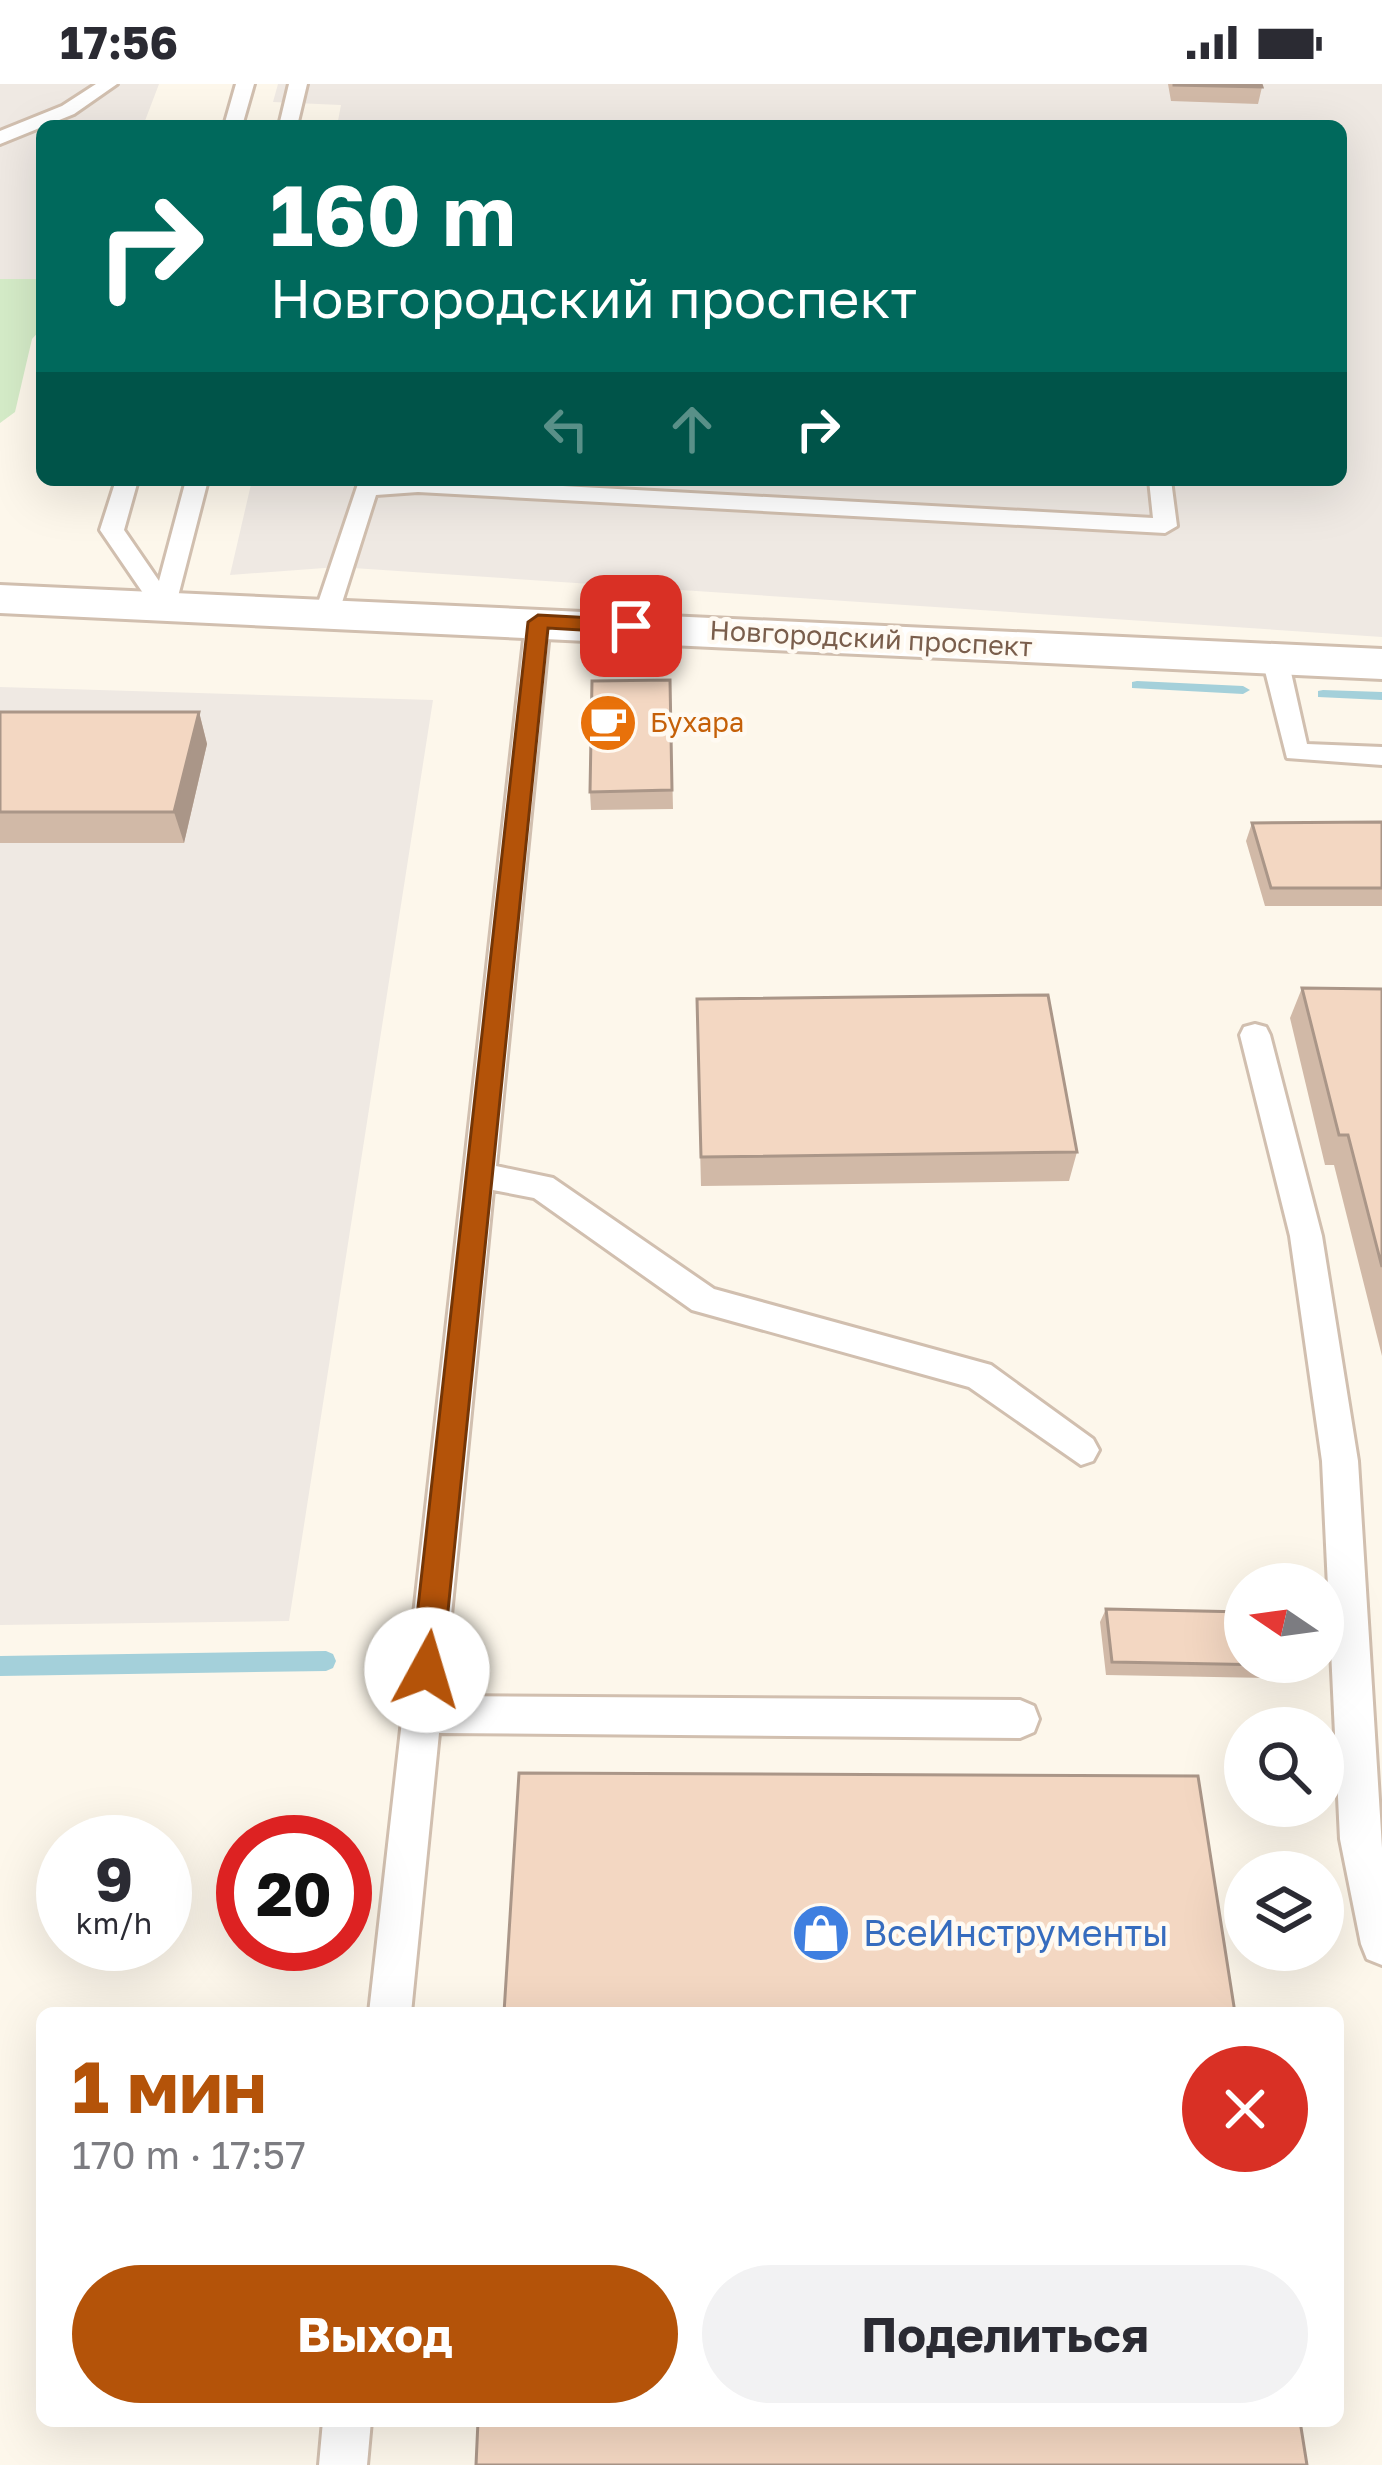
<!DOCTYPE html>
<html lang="ru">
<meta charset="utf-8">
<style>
body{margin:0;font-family:"Golos Text",sans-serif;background:#f2f2f3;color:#2b2b33;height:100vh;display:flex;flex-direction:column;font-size:45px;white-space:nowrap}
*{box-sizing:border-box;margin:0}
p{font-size:39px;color:#7c7c81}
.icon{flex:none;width:66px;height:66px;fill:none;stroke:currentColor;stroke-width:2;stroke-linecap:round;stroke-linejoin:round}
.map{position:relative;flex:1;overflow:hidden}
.side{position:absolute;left:36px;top:1923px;width:1308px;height:420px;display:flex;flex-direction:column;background:#fff;border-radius:18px;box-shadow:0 12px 48px #0002}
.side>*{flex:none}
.banner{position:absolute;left:36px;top:36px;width:1311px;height:366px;border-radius:18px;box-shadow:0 12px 48px #0002;background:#00695c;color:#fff;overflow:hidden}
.needle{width:78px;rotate:283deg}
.controls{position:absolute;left:1224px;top:1479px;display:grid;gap:24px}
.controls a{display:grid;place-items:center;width:120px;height:120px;border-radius:50%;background:#fff;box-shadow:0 12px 48px #0002;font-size:60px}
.speed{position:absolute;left:36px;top:1731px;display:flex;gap:24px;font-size:60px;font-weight:700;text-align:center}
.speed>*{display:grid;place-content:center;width:156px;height:156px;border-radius:50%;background:#fff;box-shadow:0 12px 48px #0002;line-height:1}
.speed small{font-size:30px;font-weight:400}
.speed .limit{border:18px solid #d22;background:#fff;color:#111}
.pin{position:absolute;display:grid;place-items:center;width:102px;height:102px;color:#fff;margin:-51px;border-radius:24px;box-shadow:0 6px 18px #0006}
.me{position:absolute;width:132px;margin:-66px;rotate:6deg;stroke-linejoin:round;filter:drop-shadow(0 0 9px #0008)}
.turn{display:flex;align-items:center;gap:42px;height:252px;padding:0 36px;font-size:54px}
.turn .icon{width:156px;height:156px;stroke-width:2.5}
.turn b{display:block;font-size:84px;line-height:102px}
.lanes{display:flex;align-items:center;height:114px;padding:0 36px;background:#0003;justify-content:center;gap:60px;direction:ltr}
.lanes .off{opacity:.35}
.round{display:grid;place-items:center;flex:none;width:126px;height:126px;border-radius:63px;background:#f2f2f3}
.summary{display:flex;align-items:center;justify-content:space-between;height:204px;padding:0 36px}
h1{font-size:72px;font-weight:700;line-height:90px;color:#b45309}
.button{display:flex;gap:24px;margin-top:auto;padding:24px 36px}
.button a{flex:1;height:138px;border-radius:72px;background:#b45309;color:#fff;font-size:48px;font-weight:700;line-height:138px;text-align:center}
.button a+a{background:#f2f2f3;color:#2b2b33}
.status{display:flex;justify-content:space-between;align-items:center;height:84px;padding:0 60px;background:#fff;direction:ltr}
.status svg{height:33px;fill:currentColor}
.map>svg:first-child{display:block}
</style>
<div class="status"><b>17:56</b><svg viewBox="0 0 49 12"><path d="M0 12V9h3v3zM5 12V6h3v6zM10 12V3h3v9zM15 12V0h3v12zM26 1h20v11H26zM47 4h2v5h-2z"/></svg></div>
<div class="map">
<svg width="1382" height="2381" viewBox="0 0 1382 2381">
<rect width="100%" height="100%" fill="#fdf7eb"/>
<path fill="#efe9e3" d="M0 0H159L143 42H42V195H0Z
M278 0H1382V553L338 483 230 491 252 396H1341V42H337L341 21 273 18Z
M0 603 433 616 289 1537 0 1541Z"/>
<path fill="#d5ecc8" d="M0 195H42V244L32 255 15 328 0 339Z"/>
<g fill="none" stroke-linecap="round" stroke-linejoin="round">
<path fill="#a4d0da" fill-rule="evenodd" d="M1137 597 1243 602 1250 606 1243 610 1132 604V598Z
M1323 606 1382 608V616L1318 613V607Z
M326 1567 333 1570 336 1577 333 1584 326 1587 0 1592V1572Z"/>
<defs>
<path id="lane" d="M96 0H117L74 30 0 60V47L62 22Z
M236 0H254L242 42H224Z
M289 0H307L297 42H279Z
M116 396H138L124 446 159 497 186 396H208L174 528H156L100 446Z
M452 396 1153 434 1149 396H1171L1177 442 1165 449 418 408 376 411 339 528 327 535 318 533 315 528 358 400Z
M538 530 550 538 496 1082 553 1094 714 1205 991 1281 1093 1355 1099 1366 1093 1377 1081 1381 969 1303 692 1226 534 1114 493 1106 443 1612 1020 1616 1034 1622 1039 1635 1034 1648 1020 1654 439 1649 411 1929H369L526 538Z
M1275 567 1288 575 1307 660 1382 663V681L1287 674 1262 575Z
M1255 940 1266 943 1270 951 1322 1152 1358 1377 1382 1764V1881L1367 1875 1361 1860 1340 1755 1322 1377 1290 1152 1240 951 1244 943Z
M323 2337H371L367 2381H319Z"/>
<path id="street" d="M0 501 1382 565V595L0 529Z"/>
</defs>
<use href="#lane" stroke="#d1bfaf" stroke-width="6"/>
<use href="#street" stroke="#d1bfaf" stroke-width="6"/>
<use href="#lane" fill="#fff" fill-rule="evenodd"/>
<use href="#street" fill="#fff" fill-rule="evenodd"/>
</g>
<path fill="#d1b9a7" d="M1168 0H1261L1262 3 1258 20 1171 17Z
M670 596 673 725 591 726 590 708Z
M0 628H199L207 660 184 759H0Z
M1382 738V822H1265L1246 757 1252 739Z
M1302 904 1382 905V1272L1334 1081H1325L1290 934Z
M697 945 1077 1068 1069 1097 701 1102Z
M1106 1525 1277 1581 1268 1594 1106 1591 1100 1538Z"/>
<path fill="#aa9688" d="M199 628 207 660 184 759 174 728Z"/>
<path fill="#f3d7c2" stroke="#aa9688" stroke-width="3" d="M1174 0H1261L1262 3 1174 1Z
M670 596 672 706 590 708 592 597Z
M0 628H199L174 728H0Z
M1382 738V804H1271L1252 739Z
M1302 904 1382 905V1183L1348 1051H1339Z
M1048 911 1077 1068 701 1073 697 915Z
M1106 1525 1245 1528V1578H1276L1277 1581 1112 1578Z
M519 1689 1198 1692 1235 1929H504Z
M478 2337H1300L1307 2381H476Z"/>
<path fill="#b45309" stroke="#753606" stroke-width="3" d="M538 531 631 536 641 542 631 549 548 544 442 1586 438 1596 427 1600 415 1596 411 1586 528 538Z"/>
<defs>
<symbol id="cafe-disc" viewBox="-11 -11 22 22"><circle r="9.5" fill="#e8710a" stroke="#fffaf2"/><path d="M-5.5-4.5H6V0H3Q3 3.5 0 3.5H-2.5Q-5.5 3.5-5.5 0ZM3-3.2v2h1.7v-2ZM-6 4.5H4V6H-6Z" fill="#fff"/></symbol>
<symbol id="shop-disc" viewBox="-11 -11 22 22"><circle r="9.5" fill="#3f7fe0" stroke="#fffaf2"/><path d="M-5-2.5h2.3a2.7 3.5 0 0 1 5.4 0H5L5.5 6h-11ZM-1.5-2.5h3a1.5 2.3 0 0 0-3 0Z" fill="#fff"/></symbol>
</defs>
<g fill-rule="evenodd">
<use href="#cafe-disc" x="575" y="606" width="66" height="66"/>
<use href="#shop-disc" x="788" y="1816" width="66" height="66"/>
</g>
<g text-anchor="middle" stroke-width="9" stroke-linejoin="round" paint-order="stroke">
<g font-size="27" fill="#7a5e4c" stroke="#fffaf2">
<text transform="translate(871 555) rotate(3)" y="9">Новгородский проспект</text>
</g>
<g font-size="27" fill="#c56008" stroke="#fffaf2" text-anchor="start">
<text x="650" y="648">Бухара</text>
</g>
<g font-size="36" fill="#366cbe" stroke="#fffaf2" text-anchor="start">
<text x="863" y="1862">ВсеИнструменты</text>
</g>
</g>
</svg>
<div class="controls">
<a><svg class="needle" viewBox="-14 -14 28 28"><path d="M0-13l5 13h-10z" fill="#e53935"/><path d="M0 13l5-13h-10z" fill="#7c7c81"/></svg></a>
<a><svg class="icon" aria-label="search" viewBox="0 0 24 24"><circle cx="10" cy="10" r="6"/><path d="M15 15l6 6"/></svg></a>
<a><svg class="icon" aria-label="layers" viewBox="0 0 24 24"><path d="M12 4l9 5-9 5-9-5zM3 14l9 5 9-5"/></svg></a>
</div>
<div class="speed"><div>9<small>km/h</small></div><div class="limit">20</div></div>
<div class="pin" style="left:631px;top:542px;background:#d93025"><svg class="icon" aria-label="arrive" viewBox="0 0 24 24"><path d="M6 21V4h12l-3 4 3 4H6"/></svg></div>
<svg class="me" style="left:427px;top:1586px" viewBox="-20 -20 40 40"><circle r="19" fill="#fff"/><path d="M0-13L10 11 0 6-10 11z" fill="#b45309"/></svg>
<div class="banner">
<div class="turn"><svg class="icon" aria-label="right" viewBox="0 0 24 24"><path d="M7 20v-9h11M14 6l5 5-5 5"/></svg><div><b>160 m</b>Новгородский проспект</div></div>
<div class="lanes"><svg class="icon off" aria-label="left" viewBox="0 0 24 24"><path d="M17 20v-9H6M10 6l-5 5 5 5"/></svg><svg class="icon off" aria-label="ahead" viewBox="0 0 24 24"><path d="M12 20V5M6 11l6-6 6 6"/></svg><svg class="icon" aria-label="right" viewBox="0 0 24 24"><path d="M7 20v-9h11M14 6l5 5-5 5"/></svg></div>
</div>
<section class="side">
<div class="summary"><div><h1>1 мин</h1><p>170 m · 17:57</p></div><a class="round" style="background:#d93025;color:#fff"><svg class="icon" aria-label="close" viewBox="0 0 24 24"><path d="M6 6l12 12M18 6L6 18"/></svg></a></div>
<div class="button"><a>Выход</a><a>Поделиться</a></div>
</section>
</div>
